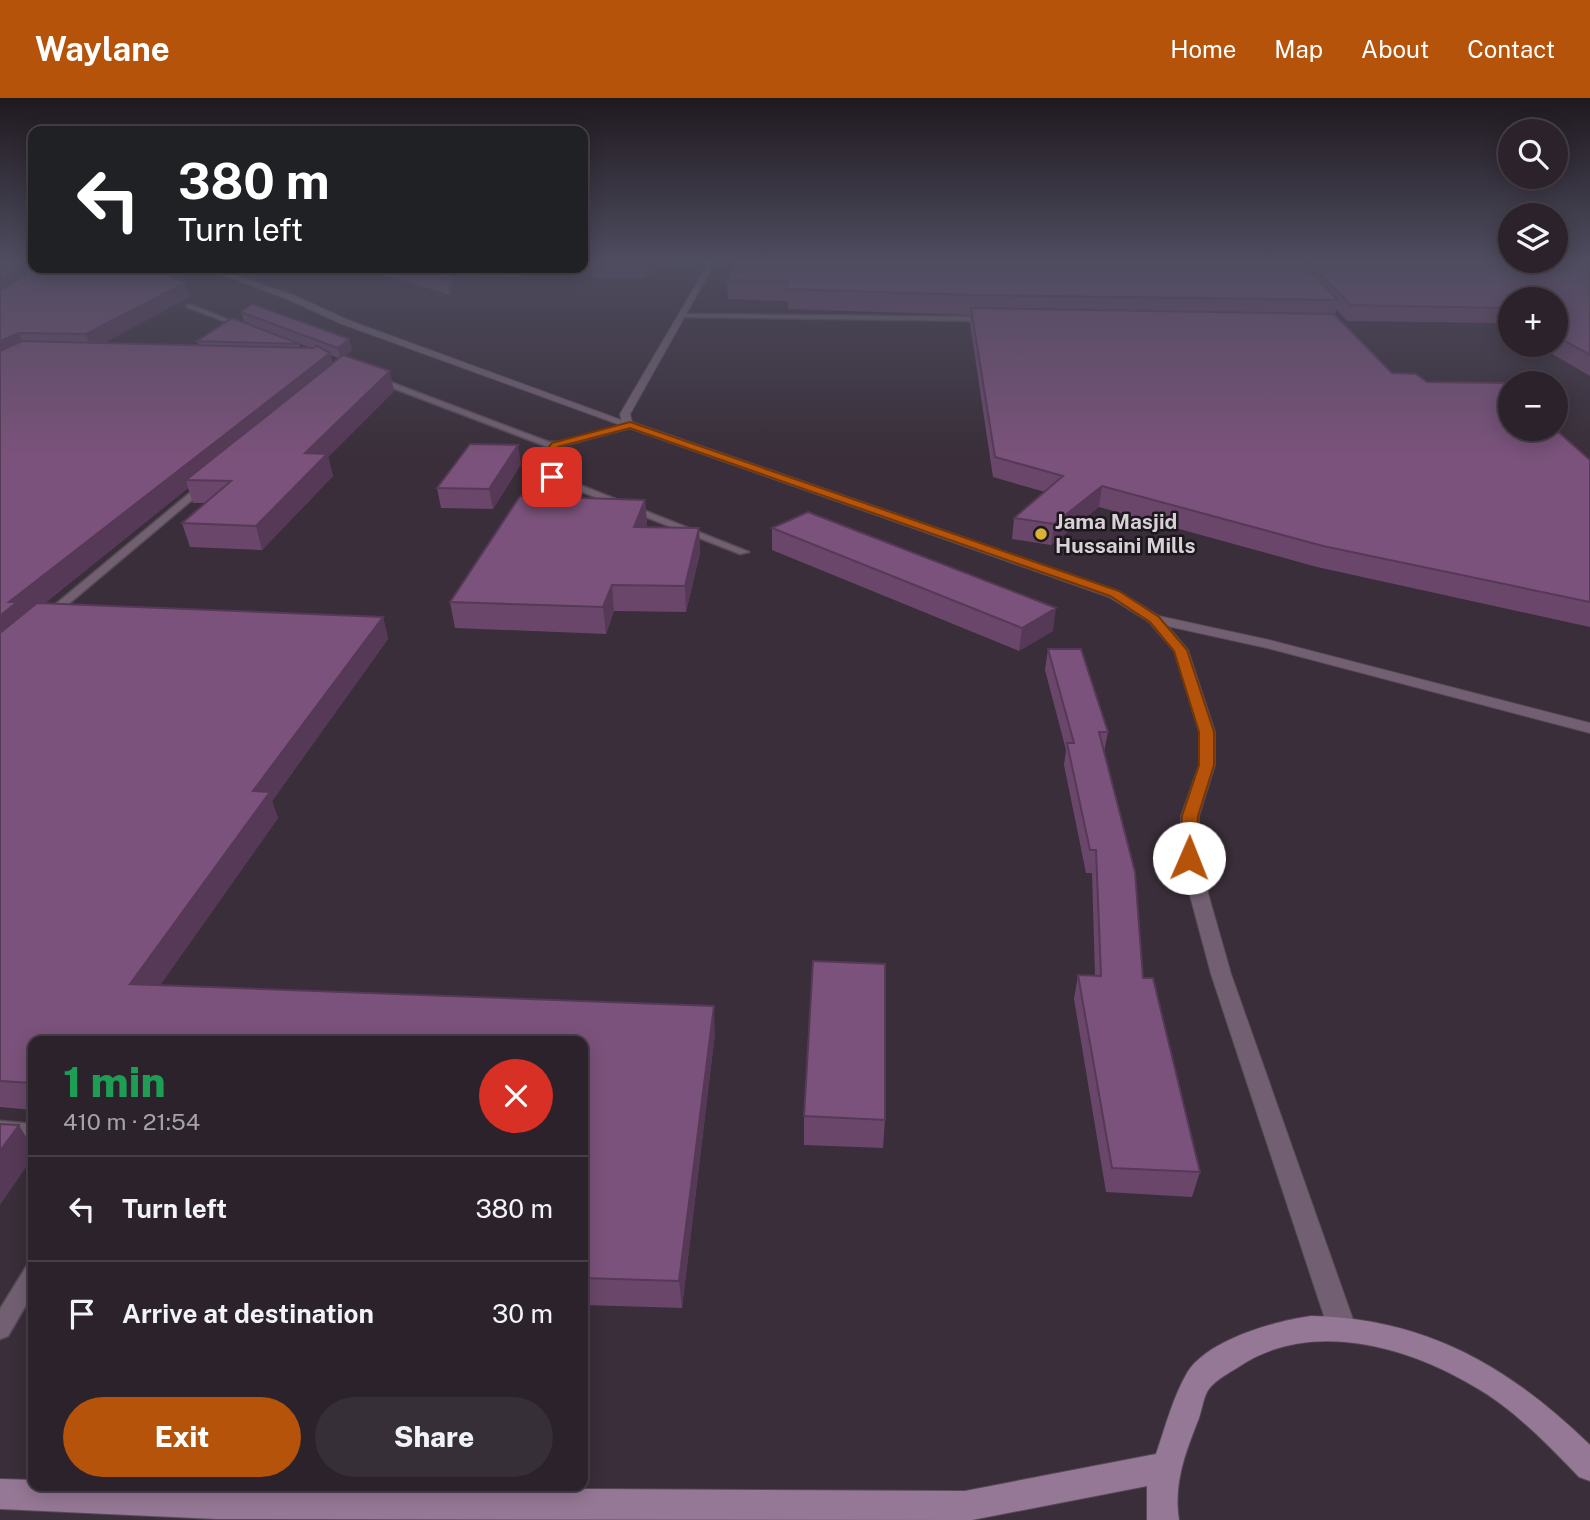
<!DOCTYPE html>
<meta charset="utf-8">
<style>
body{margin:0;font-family:"Public Sans",sans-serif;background:#372f37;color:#f1f3f6;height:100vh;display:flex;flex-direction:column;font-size:26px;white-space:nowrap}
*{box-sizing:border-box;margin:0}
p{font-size:23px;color:#a6a4a9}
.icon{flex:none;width:38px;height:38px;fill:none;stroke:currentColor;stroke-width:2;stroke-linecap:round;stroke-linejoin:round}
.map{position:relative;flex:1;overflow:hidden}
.sheet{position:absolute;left:28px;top:938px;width:560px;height:455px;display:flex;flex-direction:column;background:#2b222b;border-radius:14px;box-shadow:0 4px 18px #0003,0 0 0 2px #473f47}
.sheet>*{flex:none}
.guide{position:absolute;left:28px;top:28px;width:560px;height:147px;border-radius:14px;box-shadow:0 4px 18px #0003,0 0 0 2px #473f47;background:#202124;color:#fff;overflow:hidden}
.controls{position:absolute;left:1498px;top:21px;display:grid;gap:14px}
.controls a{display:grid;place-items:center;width:70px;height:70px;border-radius:50%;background:#2b222b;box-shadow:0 4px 18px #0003,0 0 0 2px #473f47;font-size:35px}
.pin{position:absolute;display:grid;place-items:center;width:60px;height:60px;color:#fff;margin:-30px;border-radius:14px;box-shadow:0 4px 10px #0006}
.me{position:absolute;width:77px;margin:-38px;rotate:1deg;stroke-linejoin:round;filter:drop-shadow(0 0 5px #0008)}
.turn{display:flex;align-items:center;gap:24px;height:147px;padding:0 35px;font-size:32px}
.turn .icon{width:91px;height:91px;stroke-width:2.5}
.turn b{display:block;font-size:49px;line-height:60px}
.round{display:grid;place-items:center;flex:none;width:74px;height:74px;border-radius:37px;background:#372f37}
.summary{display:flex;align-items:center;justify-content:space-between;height:119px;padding:0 35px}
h1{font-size:42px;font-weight:800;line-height:52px;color:#1e9e55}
.primary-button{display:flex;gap:14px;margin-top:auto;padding:14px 35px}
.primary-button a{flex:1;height:80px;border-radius:42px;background:#b45309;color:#fff;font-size:28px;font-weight:800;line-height:80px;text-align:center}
.primary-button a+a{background:#372f37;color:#f1f3f6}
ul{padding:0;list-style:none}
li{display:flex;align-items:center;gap:21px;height:105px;padding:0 35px;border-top:2px solid #473f47}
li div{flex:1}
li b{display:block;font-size:26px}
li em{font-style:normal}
header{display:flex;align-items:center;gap:42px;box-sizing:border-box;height:98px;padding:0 35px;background:#b45309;color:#fff}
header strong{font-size:33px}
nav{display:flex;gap:38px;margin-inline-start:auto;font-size:24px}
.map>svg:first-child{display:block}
</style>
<header>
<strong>Waylane</strong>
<nav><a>Home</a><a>Map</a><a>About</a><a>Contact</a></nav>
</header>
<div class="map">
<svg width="1590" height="1422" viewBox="0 0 1590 1422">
<rect width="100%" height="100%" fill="#392e39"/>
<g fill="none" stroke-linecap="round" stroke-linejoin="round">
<defs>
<path id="service" d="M187 207H191L247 229 242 230 187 209Z
M680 216 986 219 989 221 986 223 682 219Z
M377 279 549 344H563L633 325V329L558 349 546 363 547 370 555 377 749 454 740 456 549 381 539 371 538 363 548 349 374 283 373 281Z
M203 384 211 386 53 519H45V515Z
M0 1023 33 1026V1042L0 1039Z
M33 1166V1195L8 1238 0 1241V1211L26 1169Z"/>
<path id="minor" d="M205 170H214L293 197 348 222 632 326 623 328 342 226 287 201Z
M1154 517 1269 542 1590 625V635L1267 550 1149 524 1147 521Z"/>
<path id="tertiary" d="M711 161H717L630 316 632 324 1119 493 1159 518 1188 552 1215 634V667L1199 718 1198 760 1231 876 1356 1230 1352 1239 1342 1243 1332 1239 1328 1230 1211 876 1180 760 1181 718 1199 667V634L1174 553 1149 524 1109 499 623 328 620 316Z"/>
<path id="secondary" d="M1311 1218C1425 1220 1510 1269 1590 1347V1383L1579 1379C1547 1346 1515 1312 1475 1289 1407 1248 1311 1221 1240 1268 1229 1275 1213 1283 1207 1294 1203 1302 1202 1311 1199 1320 1186 1353 1173 1385 1179 1422H1147V1388L972 1422 216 1421 0 1411V1381L33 1382V1388L965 1393 1156 1356C1165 1330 1173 1299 1187 1275 1207 1242 1275 1223 1311 1218Z"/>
</defs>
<use href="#service" stroke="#564b55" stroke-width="3"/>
<use href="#minor" stroke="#564b55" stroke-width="2"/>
<use href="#tertiary" stroke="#564b55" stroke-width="2"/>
<use href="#secondary" stroke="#564b55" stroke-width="2"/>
<use href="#service" fill="#726072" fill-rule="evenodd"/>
<use href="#minor" fill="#726072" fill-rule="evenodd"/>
<use href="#tertiary" fill="#726072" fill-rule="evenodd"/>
<use href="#secondary" fill="#957895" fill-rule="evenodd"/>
</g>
<path fill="#6a476a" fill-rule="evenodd" d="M0 161 185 185 189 199 104 245 199 247 197 243 300 246V250H311L244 224 241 214 349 241 352 252 345 258 394 293 328 359 333 378 262 452 190 449 182 425 205 405H193L188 390 45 505 383 519 388 541 272 703 278 720 160 887 715 935 682 1210 583 1207V943H33V1012L0 1009ZM331 257 338 260 332 265Z
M594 161H662L645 180 593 179 591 164Z
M738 161H1590V278L1537 247H1556V201H1510V231L1500 225 1347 223 1336 211 1335 216 1392 275 1427 284 1590 362V529L1317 469 1099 409 1051 447 1012 441 1014 420 1045 394 993 379 970 226V217L788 211V203L728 201 727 182Z
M362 170H528L520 178 452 177 450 197Z
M521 366 493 411 441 410 437 390Z
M645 402 647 426 646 429 699 430 700 455 686 514 614 513 606 536 455 530 450 504Z
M772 430 1053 533 1019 553 772 452Z
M1048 551 1108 634 1104 654 1143 880 1200 1074 1192 1099 1106 1094 1074 901 1078 877 1095 878 1092 775H1086L1064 667 1066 652 1045 572Z
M804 1018 885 1022 883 1050 804 1047Z"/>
<path fill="#563956" d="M23 161H33L22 187 0 199V182Z
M648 161H662L645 180 644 165Z
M449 170H451L452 177 450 197 447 181Z
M519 170H528L520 178Z
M185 185 189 199 91 252 86 236Z
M19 235 25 251 0 262V243Z
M349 241 352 252 341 261 338 250Z
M330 255 334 272 186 382 188 390 24 522 0 550V518L9 504Z
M390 273 394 293 328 359 333 378 262 452 256 428 305 355Z
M518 347 521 366 493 411 489 391Z
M1102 388 1099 409 1051 447 1054 426Z
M645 402 647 426 637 454 634 429Z
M699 430 700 455 686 514 685 488Z
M612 487 614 513 606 536 603 509Z
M1056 510 1053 533 1019 553 1022 530Z
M383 519 388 541 272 703 278 720 142 913 130 886 253 693Z
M714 908 715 935 682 1210 679 1183Z
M19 1027 33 1051V1059L0 1107V1053Z"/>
<path fill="#7b527b" stroke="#563956" stroke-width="2" d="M0 161H23L17 173 0 182Z
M33 161V170H152L185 185 86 236 19 235 0 243V192L24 179Z
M594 161H648L644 165 591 164Z
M738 161H1299L1338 202 970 197 788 191V183L727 182Z
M1306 161H1510V163H1556V161H1590V257L1556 238V201H1510V213L1505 210 1351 207Z
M408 170H449L447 181Z
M252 206 349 241 338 250 241 214Z
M971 210 1334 216 1392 275 1416 276 1427 284 1503 285 1510 291V331H1555L1590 362V504L1323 448 1102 388 1054 426 1014 420 1063 378 995 359Z
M232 220 300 246 197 243Z
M22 243 313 250 317 248 330 255 9 504H17L0 518V253Z
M343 257 390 273 305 355 327 356 256 428 182 425 231 383 186 382Z
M470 346 518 347 489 391 437 390Z
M520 398 645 402 634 429 699 430 685 488 612 487 603 509 450 504Z
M808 414 1056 510 1022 530 772 430Z
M37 505 383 519 253 693 270 694 130 886 714 908 679 1183 583 1180V943H33V985L0 983V535Z
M1048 551H1081L1108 634H1099L1135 774 1143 880H1153L1200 1074 1112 1070 1078 877 1101 878 1096 752H1090L1067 645H1074Z
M813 863 885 866V1022L804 1018Z
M0 1026 19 1027 0 1053Z"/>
<linearGradient id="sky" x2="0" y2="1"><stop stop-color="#1f191f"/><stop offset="0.45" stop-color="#4e4c5f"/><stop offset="1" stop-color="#4e4c5f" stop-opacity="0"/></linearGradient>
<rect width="1590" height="360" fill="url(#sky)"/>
<path fill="#b45309" stroke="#753606" stroke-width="2" d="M630 324 1119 493 1159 519 1187 552 1214 634V667L1198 718 1195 764H1183L1180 760 1182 718 1199 667V634L1174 553 1150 524 1110 498 630 330 558 349 547 364 555 382H548L538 371 537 363 552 345Z"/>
<circle fill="#dcb233" stroke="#1d181d" stroke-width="2.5" cx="1041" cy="436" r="7"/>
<g text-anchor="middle" stroke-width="5" stroke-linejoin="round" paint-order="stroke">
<g font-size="21" font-weight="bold" fill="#d8d1d7" stroke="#1d181d" text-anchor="start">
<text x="1055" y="431">Jama Masjid<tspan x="1055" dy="24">Hussaini Mills</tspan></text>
</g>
</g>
</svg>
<div class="controls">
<a><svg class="icon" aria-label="search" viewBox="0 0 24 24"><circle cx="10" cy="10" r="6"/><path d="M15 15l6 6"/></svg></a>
<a><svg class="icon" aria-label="layers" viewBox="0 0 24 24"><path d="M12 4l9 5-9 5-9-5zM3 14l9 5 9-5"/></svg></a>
<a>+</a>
<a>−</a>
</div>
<div class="pin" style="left:552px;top:379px;background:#d93025"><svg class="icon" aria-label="arrive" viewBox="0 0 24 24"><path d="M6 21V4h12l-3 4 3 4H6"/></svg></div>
<svg class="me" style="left:1189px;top:760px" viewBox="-20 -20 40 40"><circle r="19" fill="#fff"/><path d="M0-13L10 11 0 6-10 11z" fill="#b45309"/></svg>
<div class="guide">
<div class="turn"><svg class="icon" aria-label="left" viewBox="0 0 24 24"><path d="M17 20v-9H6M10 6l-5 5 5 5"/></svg><div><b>380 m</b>Turn left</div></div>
</div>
<section class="sheet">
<div class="summary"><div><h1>1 min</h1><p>410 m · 21:54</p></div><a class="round" style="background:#d93025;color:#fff"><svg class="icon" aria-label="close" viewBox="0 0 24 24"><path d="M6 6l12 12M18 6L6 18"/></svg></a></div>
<ul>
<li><svg class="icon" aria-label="left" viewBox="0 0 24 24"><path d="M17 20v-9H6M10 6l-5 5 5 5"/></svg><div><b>Turn left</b></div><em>380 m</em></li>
<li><svg class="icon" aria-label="arrive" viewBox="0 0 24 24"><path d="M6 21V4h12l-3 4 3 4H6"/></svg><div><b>Arrive at destination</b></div><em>30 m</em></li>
</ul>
<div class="primary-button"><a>Exit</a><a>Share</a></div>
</section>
</div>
